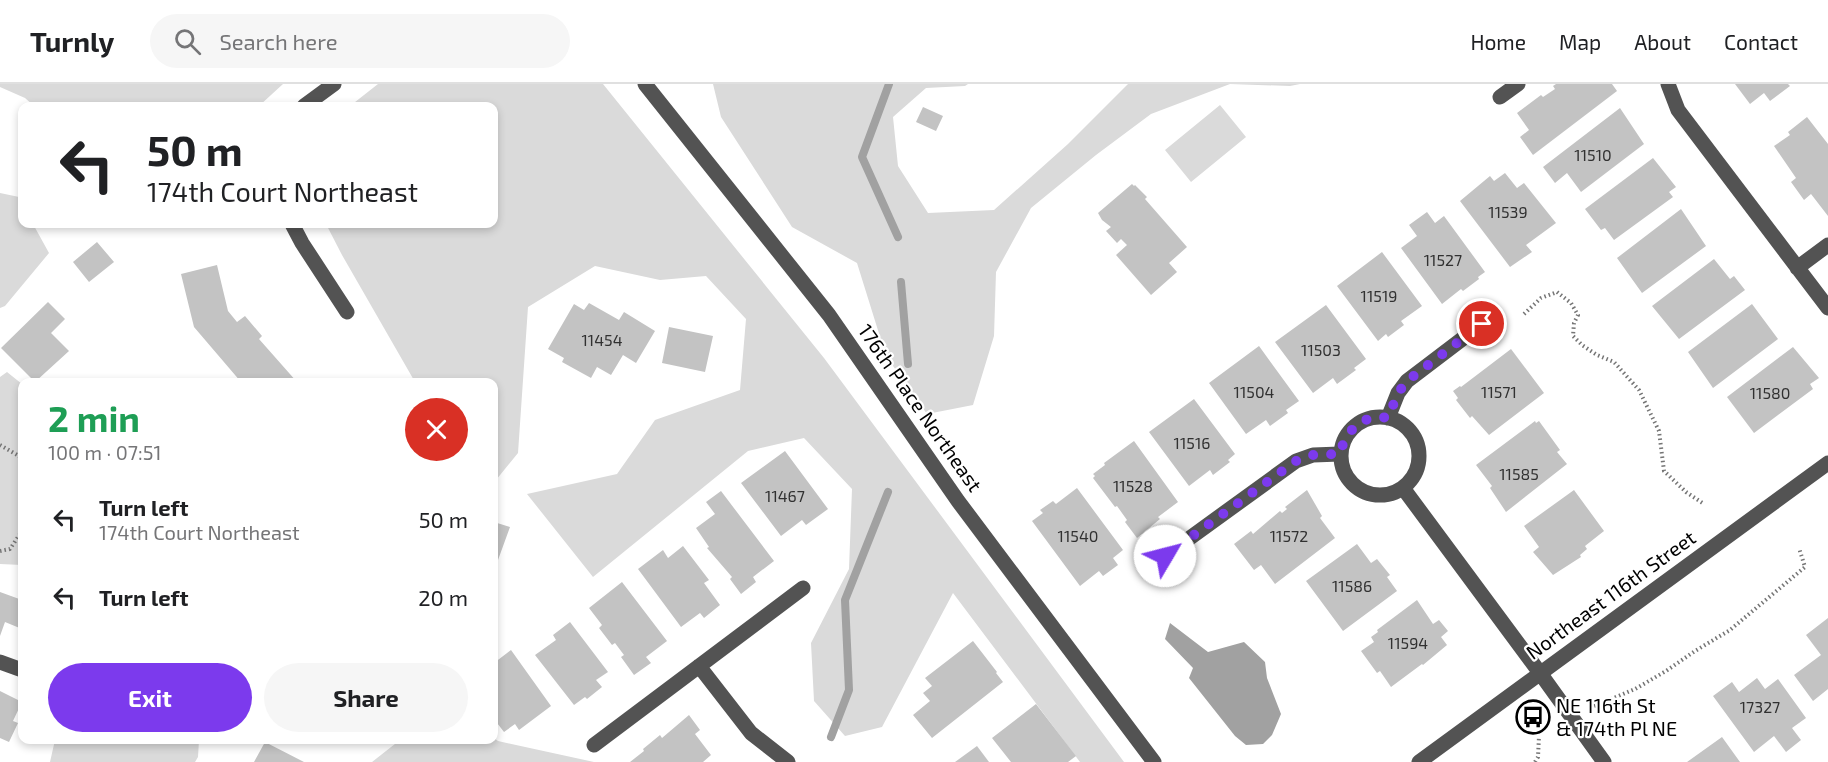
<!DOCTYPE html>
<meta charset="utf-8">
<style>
body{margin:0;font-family:"Exo 2",sans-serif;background:#f6f6f6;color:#202124;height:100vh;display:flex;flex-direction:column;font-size:22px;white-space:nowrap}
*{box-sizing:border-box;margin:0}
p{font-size:20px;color:#757577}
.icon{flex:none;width:33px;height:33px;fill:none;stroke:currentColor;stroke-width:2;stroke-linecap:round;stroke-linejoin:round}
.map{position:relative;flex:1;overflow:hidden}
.drawer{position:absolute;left:18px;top:294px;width:480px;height:366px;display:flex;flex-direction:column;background:#fff;border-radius:12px;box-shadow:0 3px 9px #0003}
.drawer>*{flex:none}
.top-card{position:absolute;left:18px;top:18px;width:480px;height:126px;border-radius:12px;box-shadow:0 3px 9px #0003;background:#fff;color:#202124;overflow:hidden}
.pin{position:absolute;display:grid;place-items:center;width:51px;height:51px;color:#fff;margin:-26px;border:3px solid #fff;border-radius:50%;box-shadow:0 2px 6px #0007}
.me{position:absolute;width:66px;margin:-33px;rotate:53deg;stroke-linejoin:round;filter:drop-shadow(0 0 4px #0008)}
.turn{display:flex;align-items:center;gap:21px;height:126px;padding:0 30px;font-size:27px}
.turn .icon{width:78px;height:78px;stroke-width:2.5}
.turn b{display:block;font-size:42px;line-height:51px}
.round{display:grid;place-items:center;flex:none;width:63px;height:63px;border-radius:32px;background:#f6f6f6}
.overview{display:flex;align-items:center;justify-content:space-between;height:102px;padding:0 30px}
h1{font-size:36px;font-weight:700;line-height:45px;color:#1e9e55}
.primary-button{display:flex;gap:12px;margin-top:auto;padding:12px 30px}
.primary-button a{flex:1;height:69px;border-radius:36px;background:#7c3aed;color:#fff;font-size:24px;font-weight:700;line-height:69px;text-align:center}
.primary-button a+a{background:#f6f6f6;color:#202124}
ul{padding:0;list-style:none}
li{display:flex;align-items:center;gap:18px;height:78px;padding:0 30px}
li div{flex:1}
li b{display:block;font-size:22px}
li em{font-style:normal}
header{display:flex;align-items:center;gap:36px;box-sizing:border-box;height:84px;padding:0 30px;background:#fff;border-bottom:2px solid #e0e0e0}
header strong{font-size:28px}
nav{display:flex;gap:33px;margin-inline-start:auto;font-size:21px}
.search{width:420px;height:54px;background:#f6f6f6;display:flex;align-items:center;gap:15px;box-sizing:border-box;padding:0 21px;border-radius:33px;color:#757577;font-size:22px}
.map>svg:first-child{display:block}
</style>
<header>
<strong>Turnly</strong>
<div class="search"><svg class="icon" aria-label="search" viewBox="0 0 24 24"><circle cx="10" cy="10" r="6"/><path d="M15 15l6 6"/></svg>Search here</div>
<nav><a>Home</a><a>Map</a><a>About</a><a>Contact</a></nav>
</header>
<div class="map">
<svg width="1828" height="678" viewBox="0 0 1828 678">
<rect width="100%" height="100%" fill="#fff"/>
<path fill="#dadada" d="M0 0H283L259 22H34L25 14 0 3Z
M378 0H603L824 274 1124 678H1080L953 509 882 643 845 652 814 617 811 559 849 485 852 405 804 354 748 367 593 493 527 410 617 390 655 336 740 306 746 235 706 192 660 196 595 182 528 223 518 369 496 396 494 394V298H415L342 171 326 140H494V22H350Z
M713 0H968L965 2 926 4 893 33 898 82 928 129 994 126 1068 60 1128 0H1300L1290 2 1230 0 1151 30 1096 71 1031 124 996 188 994 252 973 321 927 330 886 272 857 179 792 143 721 33Z
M1220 21 1246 53 1191 98 1165 66Z
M0 109 19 113 22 119V140H33L49 169 5 222 0 224Z
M7 288 22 300V481L0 480V293Z
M494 654 498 657 594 678H372L400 656Z
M55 656H199L198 673 195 678H50Z"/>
<path fill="#a1a1a1" d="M1170 539 1208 568 1244 558 1265 578 1267 594 1281 630 1272 651 1263 660 1246 661 1235 652 1189 594 1193 584 1165 555Z"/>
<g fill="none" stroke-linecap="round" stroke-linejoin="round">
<path stroke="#a1a1a1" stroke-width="8" d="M889 0 862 73 898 153
M901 198 908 280
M831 653 849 606 845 516 888 408"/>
</g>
<path fill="#c3c3c3" d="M1556 0H1612L1617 7 1533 71 1520 53 1529 46 1517 29 1541 11 1543 13 1555 5 1553 2Z
M1735 0H1788L1790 2 1770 17 1764 9 1750 20Z
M923 23 943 32 936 47 916 38Z
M1620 24 1644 60 1581 108 1567 89 1555 99 1543 83Z
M1807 33 1828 60V132L1811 110 1804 116 1791 98 1796 94 1774 62 1790 51 1788 48Z
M1653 74 1676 103 1669 108 1673 113 1614 156 1605 144 1601 146 1585 125Z
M1505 89 1517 104 1524 99 1556 139 1526 161 1532 168 1510 183 1460 117 1490 92 1494 97Z
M1132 100 1134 102 1135 101 1147 113 1145 115 1187 163 1169 179 1177 188 1151 211 1116 171 1127 161 1121 155 1117 159 1106 147 1111 143 1102 136 1098 129Z
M1681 125 1706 162 1642 209 1617 174Z
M1427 128 1435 139 1444 132 1485 188 1478 193 1479 195 1463 207 1461 205 1442 220 1401 164 1417 152 1409 141Z
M97 158 114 178 89 198 73 178Z
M1382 168 1422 222 1401 237 1404 241 1388 253 1386 250 1378 257 1337 202Z
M1714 175 1730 195 1734 192 1745 206 1679 255 1652 222Z
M217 181 228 227 237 238 245 232 262 252 259 255 297 298H241L194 243 181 190Z
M48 218 65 235 51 249 69 267 35 298 1 264Z
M589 219 619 236 624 228 655 247 636 279 623 271 611 291 597 283 591 294 562 278 564 274 548 265 574 220 584 226Z
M1752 220 1778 255 1713 304 1688 268Z
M1326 221 1366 275 1354 284 1356 286 1337 300 1333 294 1313 309 1275 258Z
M669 243 713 252 705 288 662 279Z
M1259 262 1299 317 1286 326 1288 329 1270 342 1266 336 1246 350 1209 299Z
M1793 263 1819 294 1810 300 1813 305 1754 349 1727 313Z
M1511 265 1544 309 1489 351 1472 332 1470 334 1456 316 1458 314 1453 307 1460 302 1461 303Z
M1194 315 1235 370 1228 376 1230 378 1213 391 1210 386 1189 402 1149 348Z
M1535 337 1536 339 1539 337 1560 366 1557 368 1567 380 1506 428 1490 404 1492 402 1476 381Z
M1134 357 1178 418 1158 433 1160 435 1137 454 1125 438 1127 436 1117 422 1115 423 1093 394 1095 392 1093 390 1105 381 1104 379Z
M785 367 828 425 806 441 802 436 781 452 741 399Z
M1077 404 1123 466 1113 474 1118 481 1103 492 1099 487 1080 502 1032 437 1043 429 1040 426 1053 417 1056 420Z
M1307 406 1322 432 1320 434 1335 454 1275 500 1261 481 1254 486 1234 460 1251 447 1253 450 1280 427 1282 429 1287 425 1285 423Z
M1574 406 1604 447 1585 462 1587 465 1580 471 1581 473 1553 491 1533 468 1539 463 1524 442Z
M721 407 774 477 753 493 756 498 741 510 730 495 732 493 707 464 709 463 696 444 715 430 706 418Z
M494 438 510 443 494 487Z
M1357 460 1371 479 1377 475 1390 491 1387 493 1397 507 1343 547 1306 497Z
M683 462 709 496 704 499 720 521 704 534 700 529 681 543 638 485 663 466 668 474Z
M622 498 667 557 646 573 651 579 634 591 621 573 624 571 615 559 612 561 599 544 602 541 589 524Z
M0 508 22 516V545L5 538 0 552Z
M1417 516 1433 540 1439 536 1448 547 1441 553 1447 561 1423 581 1422 580 1391 603 1380 587 1377 589 1361 567 1374 558 1371 553 1378 548 1377 546Z
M1828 534V605L1813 617 1794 591 1821 571 1806 551Z
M570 538 608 588 596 596 602 603 587 615 585 613 574 621 535 571 556 556 553 551Z
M973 557 997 588 996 589 1003 598 932 654 913 631 930 617 923 609 932 602 925 594Z
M511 566 551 622 519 646 515 640 504 648 494 635 496 633 494 630V579Z
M1757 594 1765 605 1778 595 1806 634 1792 644 1801 656 1786 668 1774 652 1754 668 1713 612 1732 598 1739 608Z
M0 607 22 618 13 637 18 639 9 658 0 654Z
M1036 620 1076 672 1068 678H1011L992 654Z
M689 631 700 646 695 650 711 671 703 678H630L644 667 643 665 660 651 662 654Z
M1722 653 1740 678H1687Z
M265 658 304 678H254Z
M977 662 989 678H955Z"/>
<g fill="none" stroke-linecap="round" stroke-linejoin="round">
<path stroke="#757575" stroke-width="4" stroke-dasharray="1.5 3" stroke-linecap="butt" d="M1524 230 1541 214 1557 208 1571 219 1578 231 1574 239 1573 252 1582 261 1597 271 1614 278 1639 306 1659 347 1664 387 1686 408 1704 420
M0 361 19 372 22 377
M0 467 10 465 22 447
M1590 624 1635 605 1666 587 1695 567 1730 546 1805 483 1799 464
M1535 678 1538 673 1539 652"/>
<path stroke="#535353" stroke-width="15" d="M645 0 829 231 958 417 1154 678
M1668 0 1678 26 1828 224
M1500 13 1518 0
M304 22 334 0
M292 140 302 159 347 228
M1797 184 1828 161
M1341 372a39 39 0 1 1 78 0a39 39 0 1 1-78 0Z
M1388 334 1398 309 1407 297 1482 240
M1403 404 1540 589 1604 678
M1165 472 1296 377 1313 371 1340 370
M0 578 22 586
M699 582 751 649 788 678
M594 661 803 504
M1419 678 1828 379"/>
</g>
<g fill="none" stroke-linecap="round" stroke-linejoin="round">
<path stroke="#7c3aed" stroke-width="10" stroke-dasharray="0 18" d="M1165 472 1296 377 1313 371 1340 370C1345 347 1363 329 1388 334L1398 309 1407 297 1482 240"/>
</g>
<defs>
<symbol id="bus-ring" viewBox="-11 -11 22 22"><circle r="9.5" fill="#fff" stroke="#000" stroke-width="1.5"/><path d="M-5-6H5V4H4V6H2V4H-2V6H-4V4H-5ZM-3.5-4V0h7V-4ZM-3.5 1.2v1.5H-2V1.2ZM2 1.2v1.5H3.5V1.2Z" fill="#000"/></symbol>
</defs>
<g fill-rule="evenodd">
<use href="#bus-ring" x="1514" y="614" width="38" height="38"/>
</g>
<g text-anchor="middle" stroke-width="4.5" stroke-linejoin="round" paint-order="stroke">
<g font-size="16" fill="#313131">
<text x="1593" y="77">11510</text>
<text x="1508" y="134">11539</text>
<text x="1443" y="182">11527</text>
<text x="1379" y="218">11519</text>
<text x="602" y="262">11454</text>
<text x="1321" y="272">11503</text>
<text x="1254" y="314">11504</text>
<text x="1499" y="314">11571</text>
<text x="1770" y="315">11580</text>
<text x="1192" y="365">11516</text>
<text x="1519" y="396">11585</text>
<text x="1133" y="408">11528</text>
<text x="785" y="418">11467</text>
<text x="1078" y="458">11540</text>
<text x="1289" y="458">11572</text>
<text x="1352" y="508">11586</text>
<text x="1408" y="565">11594</text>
<text x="1760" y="629">17327</text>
</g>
<g font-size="20" fill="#000" stroke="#fff">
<text transform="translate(920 324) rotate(55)" y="7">176th Place Northeast</text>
<text transform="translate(1611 511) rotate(-36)" y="7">Northeast 116th Street</text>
</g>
<g font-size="20" fill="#000" stroke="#fff" text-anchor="start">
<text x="1556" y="629">NE 116th St<tspan x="1556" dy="23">&amp; 174th Pl NE</tspan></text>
</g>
</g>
</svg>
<div class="pin" style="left:1482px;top:240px;background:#d93025"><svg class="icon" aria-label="arrive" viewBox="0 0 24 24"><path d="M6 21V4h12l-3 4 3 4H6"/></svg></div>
<svg class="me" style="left:1165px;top:472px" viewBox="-20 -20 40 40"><circle r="19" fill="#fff"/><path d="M0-13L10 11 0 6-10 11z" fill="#7c3aed"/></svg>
<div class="top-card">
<div class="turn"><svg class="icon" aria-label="left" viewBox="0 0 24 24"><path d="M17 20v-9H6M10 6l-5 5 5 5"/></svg><div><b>50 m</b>174th Court Northeast</div></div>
</div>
<section class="drawer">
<div class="overview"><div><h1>2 min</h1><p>100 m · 07:51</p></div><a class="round" style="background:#d93025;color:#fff"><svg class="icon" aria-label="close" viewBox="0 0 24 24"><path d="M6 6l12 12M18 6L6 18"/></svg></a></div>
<ul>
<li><svg class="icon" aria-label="left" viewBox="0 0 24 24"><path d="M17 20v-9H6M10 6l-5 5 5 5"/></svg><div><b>Turn left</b><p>174th Court Northeast</p></div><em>50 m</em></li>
<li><svg class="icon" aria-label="left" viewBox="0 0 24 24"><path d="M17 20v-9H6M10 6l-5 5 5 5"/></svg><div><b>Turn left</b></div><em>20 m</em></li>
</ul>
<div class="primary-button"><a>Exit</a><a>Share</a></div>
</section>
</div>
